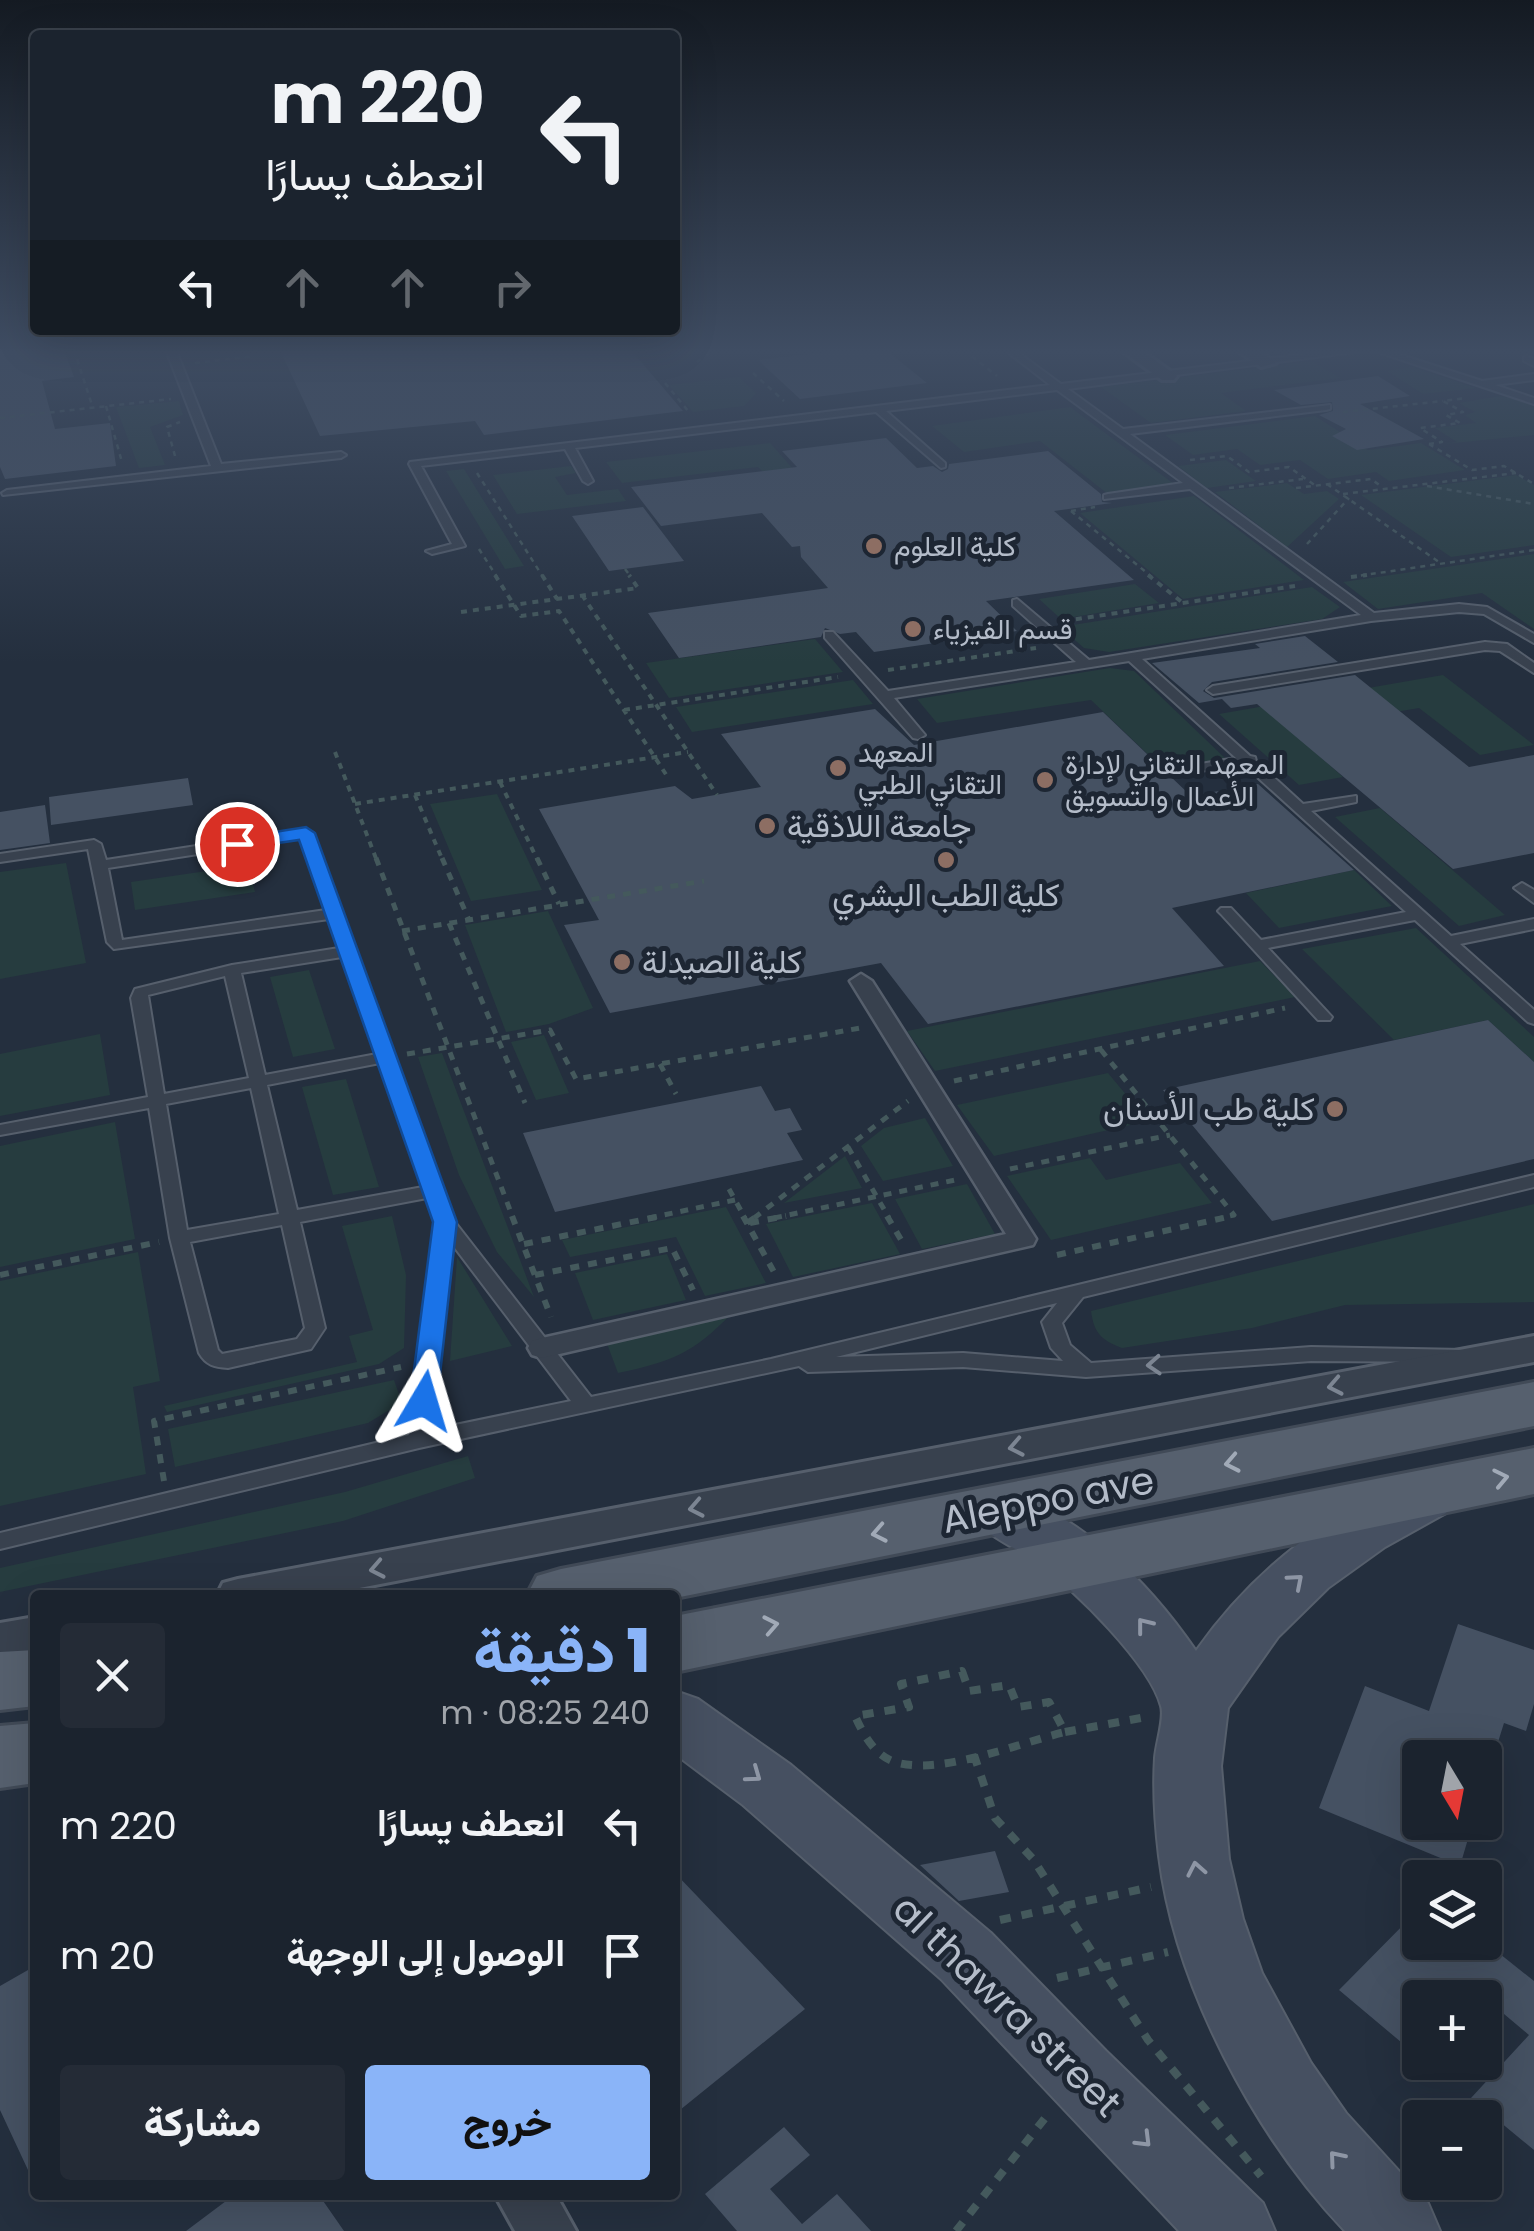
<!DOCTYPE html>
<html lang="ar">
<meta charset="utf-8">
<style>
body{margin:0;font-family:Poppins,Vazirmatn,sans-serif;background:#242b36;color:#f1f3f6;direction:rtl;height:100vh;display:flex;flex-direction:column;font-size:38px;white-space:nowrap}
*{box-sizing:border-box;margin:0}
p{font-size:32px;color:#a0a4aa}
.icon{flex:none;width:55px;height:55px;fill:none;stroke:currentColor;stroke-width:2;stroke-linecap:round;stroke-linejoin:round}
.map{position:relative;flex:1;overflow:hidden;direction:ltr}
.details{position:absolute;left:30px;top:1590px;width:650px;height:610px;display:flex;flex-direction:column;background:#1b232e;border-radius:10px;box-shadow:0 10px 40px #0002,0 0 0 2px #39404a;direction:rtl}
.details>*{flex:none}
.hud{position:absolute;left:30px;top:30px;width:650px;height:305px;border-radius:10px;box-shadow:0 10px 40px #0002,0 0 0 2px #39404a;direction:rtl;background:#1b232e;color:#f1f3f6;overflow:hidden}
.needle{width:65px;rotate:170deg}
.fabs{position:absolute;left:1402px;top:1740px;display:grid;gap:20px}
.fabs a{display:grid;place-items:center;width:100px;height:100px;border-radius:10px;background:#1b232e;box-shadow:0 10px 40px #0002,0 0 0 2px #39404a;font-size:50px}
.pin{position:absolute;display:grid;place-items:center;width:85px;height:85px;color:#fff;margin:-42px;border:5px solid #fff;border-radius:50%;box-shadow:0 2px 10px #0007}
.me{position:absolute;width:110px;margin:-55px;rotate:7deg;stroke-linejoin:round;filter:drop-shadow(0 0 8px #0008)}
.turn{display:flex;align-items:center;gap:35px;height:210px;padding:0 30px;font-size:45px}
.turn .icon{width:130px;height:130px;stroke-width:2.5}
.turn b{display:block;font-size:70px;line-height:85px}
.lanes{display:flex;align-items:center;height:95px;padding:0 30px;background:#0003;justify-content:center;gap:50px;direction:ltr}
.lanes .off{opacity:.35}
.round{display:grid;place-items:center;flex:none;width:105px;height:105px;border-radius:10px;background:#242b36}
.overview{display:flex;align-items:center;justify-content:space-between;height:170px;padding:0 30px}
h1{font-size:60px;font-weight:800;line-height:75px;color:#8ab4f8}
.button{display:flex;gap:20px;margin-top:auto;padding:20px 30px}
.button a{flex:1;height:115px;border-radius:10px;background:#8ab4f8;color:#111;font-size:40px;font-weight:800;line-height:115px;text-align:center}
.button a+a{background:#242b36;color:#f1f3f6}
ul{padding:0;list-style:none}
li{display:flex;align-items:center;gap:30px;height:130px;padding:0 30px}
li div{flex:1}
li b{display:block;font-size:38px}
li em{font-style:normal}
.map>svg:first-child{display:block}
</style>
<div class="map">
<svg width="1534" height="2231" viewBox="0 0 1534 2231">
<rect width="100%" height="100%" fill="#242f3e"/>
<path fill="#263c3f" d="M1312 361 1340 378 1221 393 1246 411 1151 423 1101 387Z
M1412 367 1476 388 1423 394 1387 371Z
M739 377 756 393 744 406 693 412 669 385Z
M1501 396 1534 403V435L1444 444 1457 442 1435 428 1476 423 1465 415 1475 412 1459 403Z
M179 401 183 415 150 427 165 465 139 468 116 407Z
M1070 407 1174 484 1108 494 1040 441 964 452 932 426Z
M1315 416 1368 450 1421 443 1465 470 1389 481 1376 472 1328 479 1300 460 1260 465 1237 449 1193 455 1165 435Z
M770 443 795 471 765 474 758 467 622 483 606 462Z
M1226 460 1256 481 1207 488 1178 466Z
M571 466 576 473 555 477 567 495 618 489 626 501 517 514 493 475Z
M464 469 524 566 505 569 446 471Z
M1516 475 1534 485V545L1451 557 1361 495Z
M1287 483 1304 494 1327 491 1339 499 1287 547 1215 492Z
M1194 496 1304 580 1183 599 1080 513Z
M1534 554V629L1482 593 1378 609 1343 582Z
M1135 584 1159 603 1061 619 1039 599Z
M1312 587 1340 607 1322 619 1109 652 1084 648 1060 627Z
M815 639 843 672 669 698 646 663Z
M1110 668 1134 671 1227 760 1207 763 1199 756 1157 763 1091 700 937 723 917 699Z
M1443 675 1534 745 1480 755 1419 708 1290 730 1343 777 1299 785 1219 714Z
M853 680 873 704 692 732 676 707Z
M497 794 542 890 471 901 430 804Z
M1380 808 1505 915 1459 926 1335 817Z
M66 863 86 963 0 979V872Z
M248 865 255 892 135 910 131 882Z
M1354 870 1392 906 1279 928 1246 893Z
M548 911 593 1008 549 1024 506 1032 465 925Z
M1416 928 1534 1037V1062L1488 1020 1394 1040 1302 949Z
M1260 961 1295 997 935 1071 907 1031Z
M309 970 335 1049 293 1057 270 977Z
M100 1034 110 1095 0 1116V1054Z
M544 1035 569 1093 536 1100 511 1042Z
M442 1053 534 1297 497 1252 459 1175 418 1057Z
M1108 1073 1148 1121 994 1156 957 1105Z
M346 1079 379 1187 333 1195 302 1087Z
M925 1118 953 1166 883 1181 861 1146 884 1128Z
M115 1122 135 1239 0 1267V1146Z
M845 1156 862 1188 784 1203Z
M1090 1158 1106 1180 1180 1163 1212 1203 1051 1240 1007 1176Z
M967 1184 995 1234 922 1249 895 1199Z
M872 1203 900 1254 793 1277 766 1224Z
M1534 1204V1302L1345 1305 1252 1328 1122 1348C1101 1340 1094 1333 1091 1311Z
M726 1207 766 1283 705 1296 676 1237 570 1257 562 1240Z
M392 1216 406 1275 404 1348 379 1364 167 1412 164 1406 357 1362 349 1336 373 1330 342 1226Z
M138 1252 160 1381 133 1387 146 1474 0 1506V1281Z
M667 1254 686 1300 593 1320 575 1273Z
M457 1257 512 1346 450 1361Z
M732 1313C694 1353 671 1362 618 1373L606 1341Z
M394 1380 400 1397 391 1409 368 1423 175 1467 168 1429Z
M468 1456 475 1478 343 1521 0 1592V1568L345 1492Z"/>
<path fill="#455162" d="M0 350H64L74 377 42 381 55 429 110 423 116 466 5 479 0 467Z
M280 350H631L683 411 484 435 475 421 320 436Z
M845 350H886L927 383 800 399 758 360Z
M1378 376 1410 396 1360 404 1424 439 1357 450 1332 436 1346 429 1319 415 1333 411 1332 402 1301 405 1274 390Z
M886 438 917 468 933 466 942 472 948 469 949 464 1048 451 1101 494 1102 502 1112 503 1054 511 1134 580 986 601 1017 631 874 652 856 632 840 634 825 628 821 637 679 658 648 613 828 588 801 557 800 546 792 547 762 513 661 526 631 487 797 467 782 451Z
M643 507 684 561 609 571 572 516Z
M1305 636 1338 662 1212 682 1203 691 1214 698 1355 675 1469 767 1534 755V853L1453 869 1257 704 1231 708 1222 699 1199 703 1152 663 1260 648 1255 644Z
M875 709 914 745 1103 712 1191 796 1258 784 1354 870 1172 908 1224 966 928 1024 881 963 610 1013 564 925 599 920 539 809 675 786 692 799 761 787 721 734Z
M188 778 193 805 51 825 49 797Z
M45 805 50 843 0 850V812Z
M1488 1020 1534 1062V1159L1272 1221 1163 1090Z
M761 1086 775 1111 790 1108 802 1130 787 1133 803 1160 555 1212 523 1133Z
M1458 1624 1534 1650V1704L1526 1731 1504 1723 1493 1758H1420V1822H1473L1460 1866 1319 1808 1365 1686 1429 1711Z
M995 1851 1009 1892 959 1901 920 1865Z
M675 1873 805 2009 675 2114Z
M1420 1908V1942H1485L1534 1981V2150L1471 2098 1529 2035 1485 1998H1420V2058L1339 1990Z
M35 1966V2185L0 2110V1986Z
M784 2127 810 2155 770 2189 802 2224 837 2194 871 2231H737L705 2194Z
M234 2195H319L344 2231H186Z"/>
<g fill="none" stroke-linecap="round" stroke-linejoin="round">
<defs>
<path id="service" d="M166 350H176L221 464 341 452 346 455 341 458 3 495 2 493 7 490 211 466Z
M1005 350H1015L1061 384 1340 350H1370L1068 389 1123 429 1330 405V409L1326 410 1130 434 1374 613 1459 604 1487 607 1534 634V643L1484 614 1459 612 1371 621 1142 659 1250 756 1255 757 1256 761 1303 804 1356 796V802L1311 811 1451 936 1534 919V929L1460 944 1534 1010V1024L1528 1022 1415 920 1268 948 1332 1017 1330 1020H1318L1221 914 1218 911 1221 908H1231L1261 940 1406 912 1244 765 1171 775V769L1236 758 1129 661 894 698 925 735 918 739 913 738 825 638V632H833L888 691 1076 662 1013 606V600L1017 599 1089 660 1361 615 1190 489 1104 499V495L1108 494 1183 483 1057 390 886 411 945 463V467L941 468 876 412 575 448 593 481 588 484 583 481 565 449 421 466 465 546 432 554 426 551 452 544 409 464 410 462 1050 385Z
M1372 350H1386L1482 381 1534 374V380L1495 385 1534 398V404Z
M1527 356 1534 359V366L1524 361V357Z
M1485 642 1507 644 1534 663V673L1500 651 1485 650 1213 694 1207 690 1213 686Z
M306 829 313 833 454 1221 591 1397 771 1359 1534 1175V1187L1083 1297 1062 1323 1070 1345 1091 1363 1311 1347 1463 1350 1466 1355 1463 1360 1456 1362 1311 1361 1086 1377 963 1367 808 1372 799 1366 419 1448 0 1549V1533L409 1435 436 1222 427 1198 300 1222 325 1328 311 1349 228 1368C214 1367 206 1365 199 1353L170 1238 149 1108 0 1135V1125L148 1097 131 998 135 989 232 965 339 948 329 919 114 949 107 942 88 849 0 862V854L94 840 101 844 106 860ZM301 838 326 910 122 940 108 868ZM342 957 377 1054 265 1075 241 973ZM225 976 249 1078 164 1094 148 995ZM380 1063 423 1187 297 1210 267 1085ZM251 1088 279 1214 187 1230 166 1104ZM282 1225 305 1328 297 1339 222 1354 218 1350 190 1242ZM452 1244 571 1401 431 1430ZM1057 1303 1042 1322 1051 1348 1063 1361 963 1353 836 1357Z
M1522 883 1534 890V903L1514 888Z"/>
<path id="pedestrian" d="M861 974 872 981 1036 1239 1033 1245 542 1358 532 1355 528 1348 532 1341 542 1338 1006 1234 850 981Z"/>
<path id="minor" d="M1121 350H1141L1177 376 1174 380H1162Z
M1237 350H1258L1276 363 1261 367Z
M1534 1336V1362L323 1595H217L223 1583 238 1579Z
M35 1617V1651L0 1657V1623Z
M495 2195H556L576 2231H515Z"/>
<path id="secondary" d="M1425 1476 1446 1483 1454 1498 1446 1513 1385 1547 1328 1588 1278 1637 1228 1708 1221 1766 1229 1859 1243 1919 1262 1973 1311 2063 1346 2113 1428 2203 1440 2231H1345C1255 2136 1175 1987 1159 1856 1155 1823 1153 1790 1155 1758 1156 1743 1165 1718 1161 1706 1150 1664 1074 1589 1039 1564 1015 1546 982 1536 968 1510L976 1494 997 1488C1081 1514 1148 1581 1196 1651 1250 1574 1333 1505 1425 1476Z
M675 1691 698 1699 791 1765 991 1933 1106 2051 1263 2203 1275 2231H1179L941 1979 743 1805 675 1754Z"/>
<path id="primary" d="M1534 1382V1426L675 1598V1595H527L537 1576 561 1569Z
M1534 1448V1494L675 1672V1616Z
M35 1650V1706L0 1710V1652Z
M35 1723V1783L0 1788V1726Z"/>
</defs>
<use href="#service" stroke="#565f6c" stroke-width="4"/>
<use href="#pedestrian" stroke="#565f6c" stroke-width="5"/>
<use href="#minor" stroke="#565f6c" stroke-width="6"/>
<use href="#secondary" stroke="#565f6c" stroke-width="4"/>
<use href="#primary" stroke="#414a57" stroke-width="6"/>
<path stroke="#44595c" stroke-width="2.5" stroke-dasharray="5 5" stroke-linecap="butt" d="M74 350 93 408
M964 350 997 376
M697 362 713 350
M195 363 255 356
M753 373 784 401
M665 383 689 412
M106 406 122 462
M1343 412 1443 401
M0 418 171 399
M1429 444 1442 442 1420 428 1460 423 1446 415 1463 412 1443 401 1466 398
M1429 444 1472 470 1504 466 1534 484
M175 456 167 427 180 422
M1190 460 1227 456 1249 472 1289 467 1316 486
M477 473 543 577
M1327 484 1439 562
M1427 486 1534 504
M1229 488 1303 479
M1296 488 1371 479 1382 487
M1343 494 1516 473
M1071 511 1095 507
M1071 511 1152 577
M1307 544 1349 498
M479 549 497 577
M625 569 631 577
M1351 577 1534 550"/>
<path stroke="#44595c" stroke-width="4" stroke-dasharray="6 6" stroke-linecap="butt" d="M495 575 521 616 559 611 669 779
M542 575 557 599
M1148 575 1183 603
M1351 577 1367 575
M582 595 717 795
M461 612 638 588 629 575
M1064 621 1295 586
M888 670 1036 648
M624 710 838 677
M335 752 377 861
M500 782 538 861
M415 795 443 861
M355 804 688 752"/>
<path stroke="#44595c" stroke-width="5" stroke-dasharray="8 8" stroke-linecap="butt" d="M376 858 513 1218
M442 858 469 920
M537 858 559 904
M449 923 525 1103
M402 931 704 881
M1101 1050 1234 1215 1221 1218
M407 1054 550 1030 576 1079 860 1028
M660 1064 676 1094
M954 1081 1285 1008
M848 1147 889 1218
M1010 1169 1170 1135
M729 1189 745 1218
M649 1218 735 1200
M754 1218 908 1101
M774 1218 955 1180"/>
<path stroke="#44595c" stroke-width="6" stroke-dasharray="9 9" stroke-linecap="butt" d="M512 1216 551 1317
M743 1216 774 1272
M887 1216 903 1243
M747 1223 757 1216
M750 1223 786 1216
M524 1244 661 1216
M1057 1255 1232 1216
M0 1275 159 1242
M535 1275 672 1248 693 1290
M164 1481 154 1421 401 1367"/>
<path stroke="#44595c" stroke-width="8" stroke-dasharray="11 11" stroke-linecap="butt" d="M962 1671 969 1691 1009 1685 1018 1707 1049 1702 1065 1732C1019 1743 940 1776 895 1762 875 1756 863 1734 855 1716L909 1707 901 1684Z
M1065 1732 1146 1717
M974 1755 995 1818 1033 1859 1148 2040 1261 2176
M1000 1920 1151 1887
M1057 1978 1168 1952
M956 2231 1049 2113"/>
<use href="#service" fill="#38414e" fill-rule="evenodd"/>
<use href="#pedestrian" fill="#38414e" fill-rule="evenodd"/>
<use href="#minor" fill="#38414e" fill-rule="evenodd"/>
<use href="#secondary" fill="#465061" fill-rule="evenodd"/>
<use href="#primary" fill="#56606e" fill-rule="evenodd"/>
</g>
<defs><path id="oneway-chevron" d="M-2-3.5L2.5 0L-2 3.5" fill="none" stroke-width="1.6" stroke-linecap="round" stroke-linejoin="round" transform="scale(2.5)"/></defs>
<g stroke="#7c8592">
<use href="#oneway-chevron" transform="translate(1154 1365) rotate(176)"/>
<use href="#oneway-chevron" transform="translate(1335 1386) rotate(169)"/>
<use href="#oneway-chevron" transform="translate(1016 1447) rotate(169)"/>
<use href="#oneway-chevron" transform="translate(696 1508) rotate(169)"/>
<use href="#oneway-chevron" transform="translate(377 1569) rotate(169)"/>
</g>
<g stroke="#a1aab7">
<use href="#oneway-chevron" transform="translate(1232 1463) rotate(169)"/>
<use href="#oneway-chevron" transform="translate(1501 1478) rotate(-12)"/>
<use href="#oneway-chevron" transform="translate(879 1533) rotate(169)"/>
<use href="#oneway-chevron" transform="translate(771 1625) rotate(-11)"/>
</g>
<g stroke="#8e96a5">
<use href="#oneway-chevron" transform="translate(1296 1581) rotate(-41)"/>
<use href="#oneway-chevron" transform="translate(1144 1625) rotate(-128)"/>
<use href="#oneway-chevron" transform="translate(754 1775) rotate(36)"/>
<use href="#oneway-chevron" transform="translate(1196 1869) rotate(-101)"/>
<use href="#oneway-chevron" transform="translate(1144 2140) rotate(45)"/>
<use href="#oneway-chevron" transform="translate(1336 2158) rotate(-130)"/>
</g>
<linearGradient id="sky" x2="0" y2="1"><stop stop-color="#141a22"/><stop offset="0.53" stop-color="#3f4d63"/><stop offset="1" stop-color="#3f4d63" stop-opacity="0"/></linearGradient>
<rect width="1534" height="663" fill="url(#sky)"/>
<path fill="#1a73e8" stroke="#114b97" stroke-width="2.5" d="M306 827 315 833 457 1222 437 1401 433 1407H414L410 1401 433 1222 299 840 237 849 228 844 237 838Z"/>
<g fill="#8d6e63" stroke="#1d2633" stroke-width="4">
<circle cx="874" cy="546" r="10"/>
<circle cx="913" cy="629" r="10"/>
<circle cx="838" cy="768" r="10"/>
<circle cx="1045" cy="780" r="10"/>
<circle cx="767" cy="826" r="10"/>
<circle cx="946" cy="860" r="10"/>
<circle cx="622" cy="962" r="10"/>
<circle cx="1335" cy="1109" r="10"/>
</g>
<g text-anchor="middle" stroke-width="10" stroke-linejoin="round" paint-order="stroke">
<g font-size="28" fill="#b4bcc9" stroke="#1d2633" text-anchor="start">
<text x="894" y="556">كلية العلوم</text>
<text x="933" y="639">قسم الفيزياء</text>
<text x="858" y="762">المعهد<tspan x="858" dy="32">التقاني الطبي</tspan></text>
<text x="1065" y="774">المعهد التقاني لإدارة<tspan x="1065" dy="32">الأعمال والتسويق</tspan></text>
</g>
<g font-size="32" fill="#b4bcc9" stroke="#1d2633" text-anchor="start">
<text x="787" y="837">جامعة اللاذقية</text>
<text x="946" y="906" text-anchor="middle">كلية الطب البشري</text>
<text x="642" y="973">كلية الصيدلة</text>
<text x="1315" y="1120" text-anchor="end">كلية طب الأسنان</text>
</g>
<g font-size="38" fill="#b4bcc9" stroke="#1d2633">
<text transform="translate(1048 1500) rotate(-11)" y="13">Aleppo ave</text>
<text transform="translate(1007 2006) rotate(44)" y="13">al thawra street</text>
</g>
</g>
</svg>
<div class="fabs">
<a><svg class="needle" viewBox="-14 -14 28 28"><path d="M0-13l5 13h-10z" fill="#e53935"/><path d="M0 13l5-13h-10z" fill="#a0a4aa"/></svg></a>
<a><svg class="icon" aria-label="layers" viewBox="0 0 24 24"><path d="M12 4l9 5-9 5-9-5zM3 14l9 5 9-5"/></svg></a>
<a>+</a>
<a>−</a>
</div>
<div class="pin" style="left:237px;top:844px;background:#d93025"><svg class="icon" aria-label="arrive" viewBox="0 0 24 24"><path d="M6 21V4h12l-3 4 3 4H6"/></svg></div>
<svg class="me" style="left:424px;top:1401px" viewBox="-20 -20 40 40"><path d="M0-17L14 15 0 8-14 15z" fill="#1a73e8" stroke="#fff" stroke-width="4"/></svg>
<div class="hud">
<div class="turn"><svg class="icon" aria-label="left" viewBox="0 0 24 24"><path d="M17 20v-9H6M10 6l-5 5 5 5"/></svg><div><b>220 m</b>انعطف يسارًا</div></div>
<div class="lanes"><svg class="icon" aria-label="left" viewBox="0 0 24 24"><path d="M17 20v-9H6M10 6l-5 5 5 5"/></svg><svg class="icon off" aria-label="ahead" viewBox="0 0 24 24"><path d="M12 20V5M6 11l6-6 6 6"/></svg><svg class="icon off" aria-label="ahead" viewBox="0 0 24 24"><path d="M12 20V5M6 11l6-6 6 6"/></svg><svg class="icon off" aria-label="right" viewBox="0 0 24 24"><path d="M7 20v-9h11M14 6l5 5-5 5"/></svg></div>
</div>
<section class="details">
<div class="overview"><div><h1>1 دقيقة</h1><p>240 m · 08:25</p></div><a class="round"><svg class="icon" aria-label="close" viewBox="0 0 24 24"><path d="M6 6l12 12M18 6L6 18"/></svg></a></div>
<ul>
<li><svg class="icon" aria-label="left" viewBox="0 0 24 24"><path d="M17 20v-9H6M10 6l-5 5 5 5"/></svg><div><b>انعطف يسارًا</b></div><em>220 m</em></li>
<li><svg class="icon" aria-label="arrive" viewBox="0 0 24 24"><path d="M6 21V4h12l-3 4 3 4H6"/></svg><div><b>الوصول إلى الوجهة</b></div><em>20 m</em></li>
</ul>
<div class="button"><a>خروج</a><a>مشاركة</a></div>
</section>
</div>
